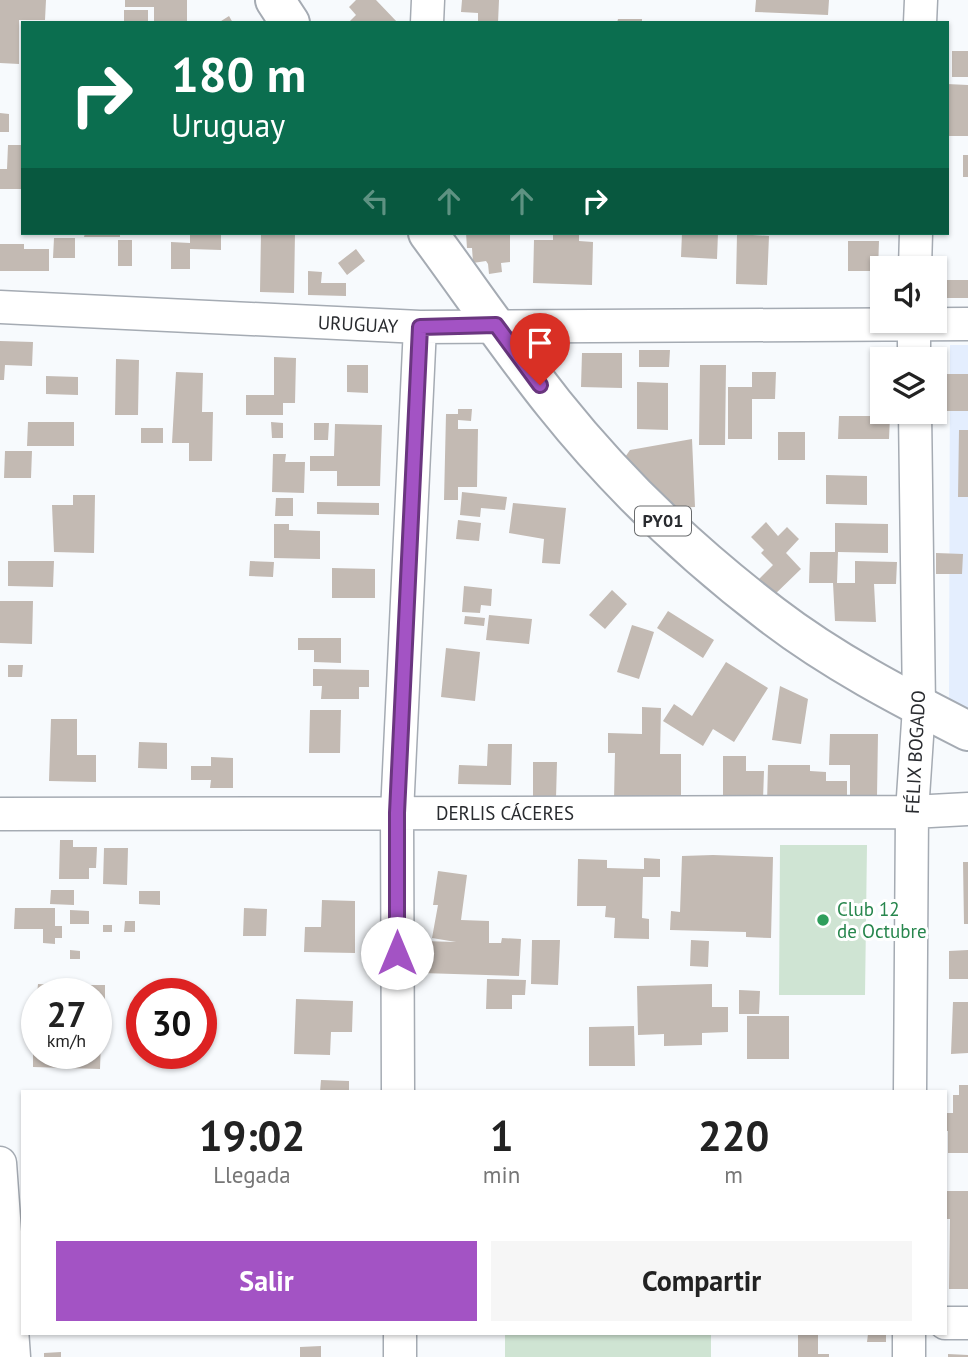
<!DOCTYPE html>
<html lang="es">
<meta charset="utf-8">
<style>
body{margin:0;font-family:"PT Sans",sans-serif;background:#f6f6f6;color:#222;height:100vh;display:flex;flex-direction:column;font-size:26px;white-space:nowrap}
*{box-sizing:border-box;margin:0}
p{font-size:23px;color:#767676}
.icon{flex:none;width:38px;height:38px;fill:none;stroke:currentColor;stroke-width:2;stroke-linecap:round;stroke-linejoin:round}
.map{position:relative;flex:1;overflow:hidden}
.side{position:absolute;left:21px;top:1090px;width:926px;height:245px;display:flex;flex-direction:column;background:#fff;border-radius:0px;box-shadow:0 2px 5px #0004}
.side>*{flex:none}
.guide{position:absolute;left:21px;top:21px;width:928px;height:214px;border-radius:0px;box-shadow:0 2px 5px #0004;background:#0b6e4f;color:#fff;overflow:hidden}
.fabs{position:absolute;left:870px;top:256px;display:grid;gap:14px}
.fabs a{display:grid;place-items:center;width:77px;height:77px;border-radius:0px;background:#fff;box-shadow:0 2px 5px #0004;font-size:35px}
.speed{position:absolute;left:21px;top:978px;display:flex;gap:14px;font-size:35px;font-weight:700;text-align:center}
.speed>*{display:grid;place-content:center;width:91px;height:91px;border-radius:50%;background:#fff;box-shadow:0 2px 5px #0004;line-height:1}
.speed small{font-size:18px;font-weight:400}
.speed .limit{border:10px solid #d22;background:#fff;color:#111}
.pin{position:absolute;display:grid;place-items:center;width:60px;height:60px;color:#fff;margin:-72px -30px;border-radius:50% 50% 50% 0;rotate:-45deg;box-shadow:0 0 7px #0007}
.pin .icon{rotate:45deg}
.me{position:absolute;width:77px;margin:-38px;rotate:0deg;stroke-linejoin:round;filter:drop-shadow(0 0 5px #0008)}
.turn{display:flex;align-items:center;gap:24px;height:147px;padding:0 35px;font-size:32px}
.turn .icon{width:91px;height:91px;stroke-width:2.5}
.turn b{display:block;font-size:49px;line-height:60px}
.lanes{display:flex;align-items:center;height:66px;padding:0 35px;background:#0003;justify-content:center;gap:35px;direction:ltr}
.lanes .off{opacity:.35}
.eta{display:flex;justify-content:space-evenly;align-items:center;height:119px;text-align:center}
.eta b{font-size:42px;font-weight:800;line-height:49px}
.cta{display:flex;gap:14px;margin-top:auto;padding:14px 35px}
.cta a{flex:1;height:80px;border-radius:0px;background:#a353c4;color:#fff;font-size:28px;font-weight:800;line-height:80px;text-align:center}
.cta a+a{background:#f6f6f6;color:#222}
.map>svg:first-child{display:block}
</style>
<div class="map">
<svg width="968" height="1357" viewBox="0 0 968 1357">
<rect width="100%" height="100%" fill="#f7fafd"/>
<path fill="#e4eefe" d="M950 345H968V708L949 700Z"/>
<path fill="#cfe4d3" d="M780 845H867L865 995H779Z
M505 1334H711V1357H505Z"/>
<path fill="#c3bab3" d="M0 0H46L45 20H19V64L0 63Z
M125 0H187V23H154V7H125Z
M356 0H376L398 23H348L356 15 349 7Z
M462 0H499L498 23H478V13L461 12Z
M756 0H829L828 15 755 12Z
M124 10H148V23H124Z
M229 16 233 23H218Z
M618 19H642V23H617Z
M952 51H968V77H952Z
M947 84 968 85V136H947Z
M0 113 9 114V132H0Z
M8 145H23V189H0V169H7Z
M963 155H968V177H963Z
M85 233H120V237H84Z
M190 233H221V250L190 249V269H171V242L190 243Z
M261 233H295L294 293 260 292Z
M466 233H510V262L501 263 502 272 489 274 488 264 486 261 473 263 472 248H467Z
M553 233H579V241L593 242 592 285 533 283 534 240H553Z
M682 233H718L717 259 681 257Z
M737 234 769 236 767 285 736 284Z
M54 238H75V258H53Z
M118 240H132V266H118Z
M848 241H879L878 271H848Z
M0 244H24V249H49V271H0Z
M356 249 365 261 347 275 338 263Z
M308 271 322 272 321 283H346V296L308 295Z
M940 280H968V298H940Z
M0 341 33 342 32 366 5 365 4 380H0Z
M639 350H670L669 367H639Z
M582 353H622V388L581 387Z
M274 357 296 358 295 403H283V415H246V395H274Z
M116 359 139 360 138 415H115Z
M347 365H368V393L347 392Z
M700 365H726L725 445H699Z
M176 372 203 373 202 412H213L212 461H189V443H172Z
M752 372H776L775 399H752V439H728V387H752Z
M947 374H968V411H947Z
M46 376 78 377V395L46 394Z
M637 382 668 383V430L637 429Z
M458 409H472L471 421 458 420V429H478L477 487H458V500H444L446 414H458Z
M839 416H890L889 439H838Z
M28 422H74V446H27Z
M271 422 283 423V438H272Z
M314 423H329L328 440H314Z
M335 424 382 425 380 486H337V471H310V456H334Z
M141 428H163V443H141Z
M959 430H968V497H958Z
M778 432H805V460H778Z
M692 439 695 507 672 508 621 463 630 450Z
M5 451H32L31 478H4Z
M273 454H286L285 462H305L304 493 272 492Z
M826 475 867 476V505L826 504Z
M462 492 507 497 505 510 481 508 480 517 460 515Z
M73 495H95L94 553 54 552 52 505H73Z
M276 498H293V516H275Z
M317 502 379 503V515L317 514Z
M513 503 566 508 560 564 542 563 544 539 509 533Z
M458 520 481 523 479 541 456 539Z
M766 522 778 536 787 527 799 539 786 553 801 569 770 599 754 584 773 565 761 553 764 550 751 537Z
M835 523 888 524V553L838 552 837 583H855V561L897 562 896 584H874L876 622 835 621 833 583H809L810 552H835Z
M274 524H289V530L320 531V559L274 558Z
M936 553 963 554 962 574H936Z
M8 561H54L53 587 8 586Z
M250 561 274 562 273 577 249 576Z
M332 568 375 569V598H332Z
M464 586 492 589 491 606 481 605 480 613 462 612Z
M612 590 627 604 605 629 589 615Z
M0 601H33L32 644 0 643Z
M668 611 714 640 703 658 657 628Z
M489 615 532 619 529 644 486 640Z
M465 616 485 618 484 626 464 624Z
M632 625 654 632 639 679 617 672Z
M298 638H341V663L314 662V650H298Z
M446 648 480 652 475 701 441 697Z
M726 662 768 688 734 742 713 729 703 746 663 721 674 704 692 716Z
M8 665H23L22 677H8Z
M313 669 369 670V687H359V699H321L322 686H313Z
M780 686 808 699 801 744 772 740Z
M642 707 661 708 660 754H681V801L614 800 615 753H608V733L642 734Z
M310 710H341L340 753H309Z
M51 719H77V755H96V782L49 781Z
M830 734H878L877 796 850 795V765H829Z
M139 742 167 743V769L138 768Z
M488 744H512L511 785 458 784 459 765 487 766Z
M723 756H746V771H764L763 800 723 799Z
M211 757 233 758V788H210L211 780H191V766H211Z
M533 762H557L556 798H533Z
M768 765H810V771L826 772V781H847V804L767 803Z
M60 840H73V847H97L96 868H89V879H59Z
M104 848H128L127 885 103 884Z
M713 855 773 857 771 938 746 937V932L670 930 671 911 680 912 682 856Z
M644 858 660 859V877H643L642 918 649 919V939L614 938 615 918 605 917 606 906H577L578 859 607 860V868L644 869Z
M963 862H968V924H964Z
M438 871 467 875 461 920 489 921V943H501L502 938 521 939 519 976 422 973 423 941 456 942 432 938 438 905H433Z
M51 890H74V905L50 904Z
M139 891H160V905L139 904Z
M322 900 355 901V953L304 952 305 927H321Z
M15 908H55V926H62V938H55V944L43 943V929H14Z
M244 908 267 909 266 936H243Z
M70 910 89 911V924H70Z
M125 921H135V932H124Z
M103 925H112V932H103Z
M532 940H560L558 985 531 984Z
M691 940 709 941 708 967 690 966Z
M70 950 80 951V959H70Z
M968 950V979H949V951Z
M487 979 526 980 525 995H512V1009H486Z
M38 984 56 985V994H37Z
M712 984V1007H728V1032L702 1033V1045L664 1046V1034L638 1035 637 986Z
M86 985H105V1004L96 1003V994H86Z
M739 990 760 991 759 1014H739Z
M29 998H37V1012H28Z
M296 999 353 1001 352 1032H331L330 1055 294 1054Z
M953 1002H968V1053L951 1054Z
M747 1016H789V1059H747Z
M634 1026 635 1066H589V1027Z
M33 1038 37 1039V1054H96V1040H101L100 1069 33 1067Z
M321 1080 349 1081V1092H320Z
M959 1085H968V1153H948V1131H945V1113H953V1095H959Z
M946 1191H968V1289H949L950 1219H946Z
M798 1334H818V1354H829V1357H798Z
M868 1334H886V1342H867Z
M321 1346V1357H300V1347Z
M61 1352V1357H44V1353Z
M948 1354 968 1355V1357H948Z"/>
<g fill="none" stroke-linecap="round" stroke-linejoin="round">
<defs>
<path id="minor" d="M427 23 428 0
M920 23 921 0
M915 268 916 233
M0 307 420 327 968 324
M914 320V359
M0 814 912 812 968 809
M398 1092 397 813 420 327
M910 1092 912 812 919 707 915 411
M0 1163 14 1357
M945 1323H968
M400 1334V1357
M909 1357V1334"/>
<path id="highway" d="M275 0 290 23
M428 233C470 290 510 349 554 404 617 483 692 554 772 615 832 661 901 697 968 731"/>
</defs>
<use href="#minor" stroke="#a5abb3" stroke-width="35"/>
<use href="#highway" stroke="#a5abb3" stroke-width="42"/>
<use href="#minor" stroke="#fff" stroke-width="32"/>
<use href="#highway" stroke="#fff" stroke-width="38"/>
</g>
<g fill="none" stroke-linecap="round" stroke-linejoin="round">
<defs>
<path id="route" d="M397 953V813L420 327 496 325 540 385"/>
</defs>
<use href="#route" stroke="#6a367f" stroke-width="18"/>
<use href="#route" stroke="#a353c4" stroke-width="12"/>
</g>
<circle fill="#2e9e5b" stroke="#fff" stroke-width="2.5" cx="823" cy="920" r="7"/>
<g text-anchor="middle" stroke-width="6" stroke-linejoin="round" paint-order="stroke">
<rect fill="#fff" stroke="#696b6d" stroke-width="2" x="635" y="506.5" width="56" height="29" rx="5"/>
<g font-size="18" font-weight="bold" fill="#292b2f">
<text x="663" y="527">PY01</text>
</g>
<g font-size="19" fill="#292b2f" stroke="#fff">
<text transform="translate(358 324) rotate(3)" y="7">URUGUAY</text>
<text transform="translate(915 752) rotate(-87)" y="7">FÉLIX BOGADO</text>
<text x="505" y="820">DERLIS CÁCERES</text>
</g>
<g font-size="19" fill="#27864d" stroke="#fff" text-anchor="start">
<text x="837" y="916">Club 12<tspan x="837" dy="22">de Octubre</tspan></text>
</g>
</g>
</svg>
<div class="fabs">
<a><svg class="icon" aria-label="sound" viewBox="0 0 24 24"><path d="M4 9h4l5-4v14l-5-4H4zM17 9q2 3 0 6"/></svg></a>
<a><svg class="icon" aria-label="layers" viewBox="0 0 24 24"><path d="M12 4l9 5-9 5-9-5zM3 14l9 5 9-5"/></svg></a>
</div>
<div class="speed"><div>27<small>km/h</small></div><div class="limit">30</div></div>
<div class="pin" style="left:540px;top:385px;background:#d93025"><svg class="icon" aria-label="arrive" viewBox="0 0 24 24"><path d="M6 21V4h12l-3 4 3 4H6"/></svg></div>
<svg class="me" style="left:397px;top:953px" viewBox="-20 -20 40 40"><circle r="19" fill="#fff"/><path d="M0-13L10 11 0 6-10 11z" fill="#a353c4"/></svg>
<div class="guide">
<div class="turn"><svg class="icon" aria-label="right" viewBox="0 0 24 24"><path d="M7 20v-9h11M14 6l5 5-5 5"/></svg><div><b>180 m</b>Uruguay</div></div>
<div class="lanes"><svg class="icon off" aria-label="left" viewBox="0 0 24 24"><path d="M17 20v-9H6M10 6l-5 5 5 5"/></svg><svg class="icon off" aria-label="ahead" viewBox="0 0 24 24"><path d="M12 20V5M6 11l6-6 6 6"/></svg><svg class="icon off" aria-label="ahead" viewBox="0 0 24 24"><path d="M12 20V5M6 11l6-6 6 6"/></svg><svg class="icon" aria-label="right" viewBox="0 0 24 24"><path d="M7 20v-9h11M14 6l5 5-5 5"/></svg></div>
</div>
<section class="side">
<div class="eta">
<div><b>19:02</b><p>Llegada</p></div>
<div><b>1</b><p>min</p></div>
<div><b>220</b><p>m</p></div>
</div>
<div class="cta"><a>Salir</a><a>Compartir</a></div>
</section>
</div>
